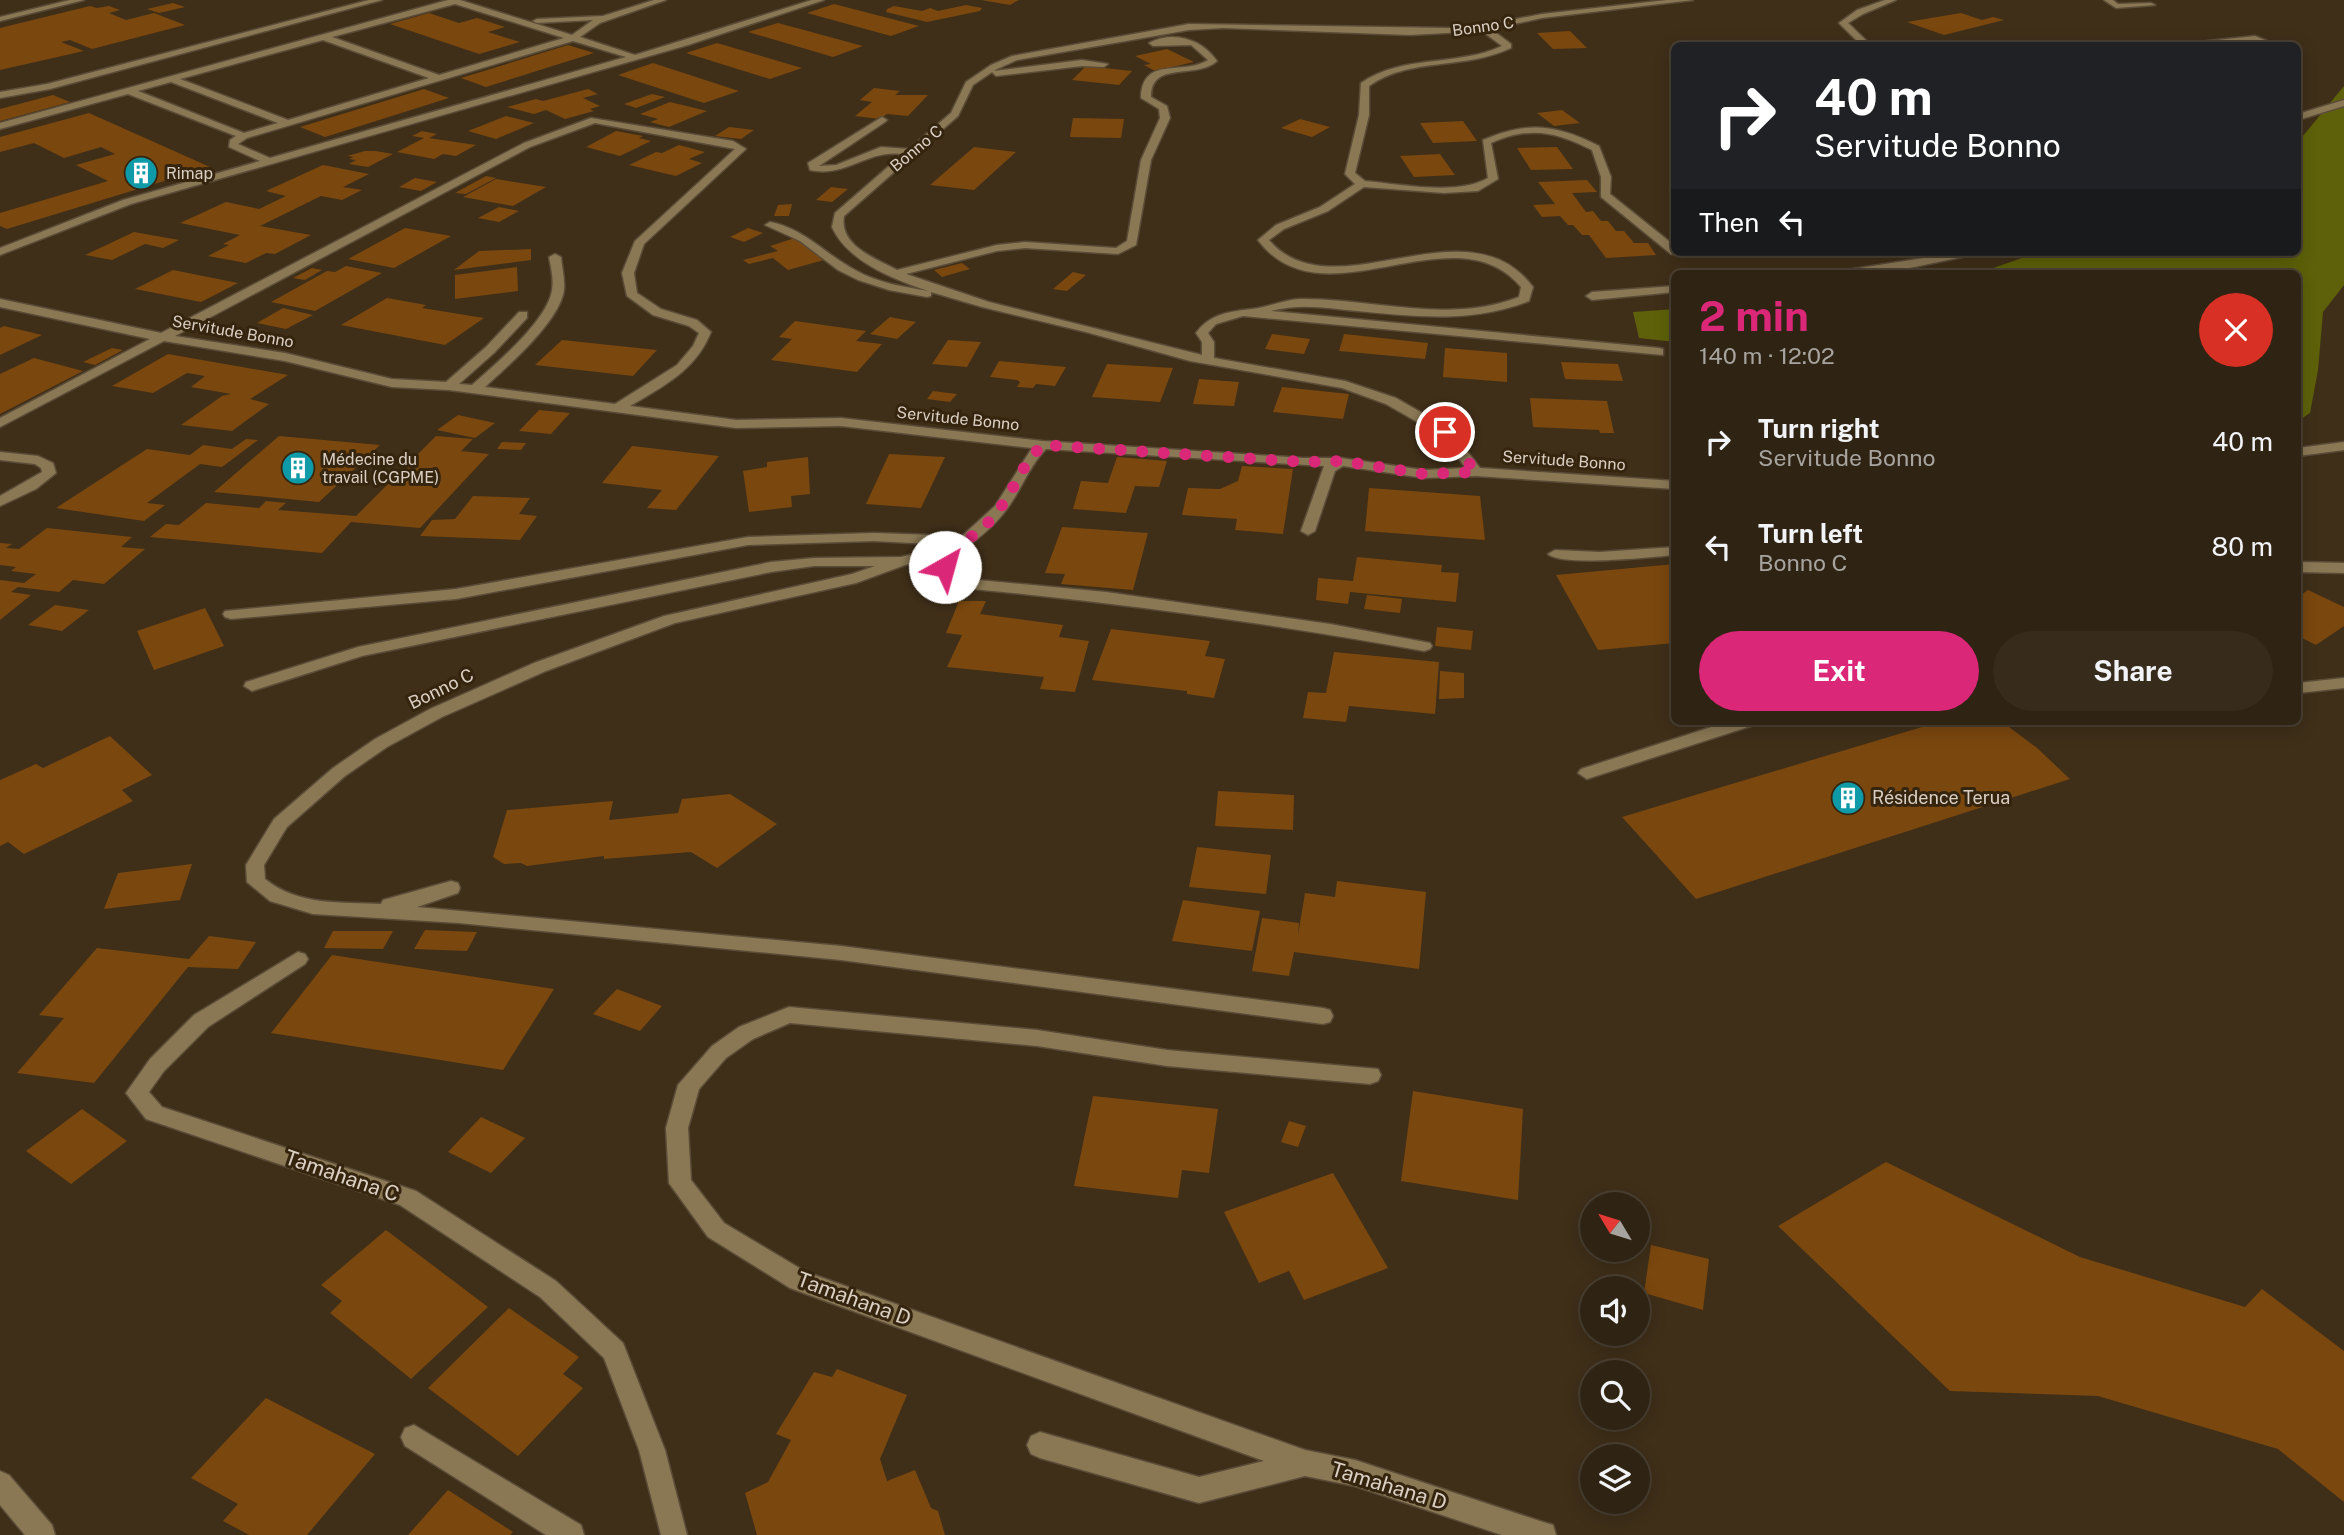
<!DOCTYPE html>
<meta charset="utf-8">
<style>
body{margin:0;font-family:"Public Sans",sans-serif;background:#372b1c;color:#f1f3f6;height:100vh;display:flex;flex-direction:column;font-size:26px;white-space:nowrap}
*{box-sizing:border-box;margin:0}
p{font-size:23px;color:#a7a4a0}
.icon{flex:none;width:38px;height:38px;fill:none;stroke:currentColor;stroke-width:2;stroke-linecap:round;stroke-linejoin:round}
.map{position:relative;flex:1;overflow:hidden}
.drawer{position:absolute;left:1671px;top:270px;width:630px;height:455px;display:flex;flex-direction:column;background:#2f2313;border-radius:10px;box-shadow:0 4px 18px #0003,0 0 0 2px #4a4033}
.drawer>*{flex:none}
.top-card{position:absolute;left:1671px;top:42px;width:630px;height:214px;border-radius:10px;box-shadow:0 4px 18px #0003,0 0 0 2px #4a4033;background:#202124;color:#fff;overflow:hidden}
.needle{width:46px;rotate:308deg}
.controls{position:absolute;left:1580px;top:1192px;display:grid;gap:14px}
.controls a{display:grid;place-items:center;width:70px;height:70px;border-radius:50%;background:#2f2313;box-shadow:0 4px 18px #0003,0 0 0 2px #4a4033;font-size:35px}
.pin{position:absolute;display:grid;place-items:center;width:60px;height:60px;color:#fff;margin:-30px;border:4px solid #fff;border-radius:50%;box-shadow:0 2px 7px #0007}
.me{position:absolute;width:77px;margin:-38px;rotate:38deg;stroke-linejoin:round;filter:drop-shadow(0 0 5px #0008)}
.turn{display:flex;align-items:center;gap:24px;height:147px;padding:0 28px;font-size:32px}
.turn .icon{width:91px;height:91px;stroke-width:2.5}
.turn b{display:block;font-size:49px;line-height:60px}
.then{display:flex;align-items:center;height:66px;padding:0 28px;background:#0003;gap:14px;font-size:26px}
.round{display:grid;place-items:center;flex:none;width:74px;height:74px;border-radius:37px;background:#372b1c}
.overview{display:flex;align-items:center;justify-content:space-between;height:119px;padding:0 28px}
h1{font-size:42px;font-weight:700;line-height:52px;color:#db2777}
.primary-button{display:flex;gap:14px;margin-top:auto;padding:14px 28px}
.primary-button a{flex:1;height:80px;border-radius:42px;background:#db2777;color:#fff;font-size:28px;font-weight:700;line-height:80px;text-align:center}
.primary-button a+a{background:#372b1c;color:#f1f3f6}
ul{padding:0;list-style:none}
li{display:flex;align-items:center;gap:21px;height:105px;padding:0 28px}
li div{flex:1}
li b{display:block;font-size:26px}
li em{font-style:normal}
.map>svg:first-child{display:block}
</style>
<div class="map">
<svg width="2344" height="1535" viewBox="0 0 2344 1535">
<rect width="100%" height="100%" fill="#3f2f19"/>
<path fill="#5e6109" d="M2344 86V285L2323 312 2318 370 2310 413 2298 421V273H1979L2039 252H2298V142Z
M1675 309V342L1639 338 1633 312Z"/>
<path fill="#7a470e" d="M981 0H1019L1010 5Z
M173 3 185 7 159 13 147 9Z
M834 4 919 26 891 36 807 13Z
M966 5 982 8 980 11 927 22 886 12 887 9 894 6 922 11 930 8 938 11Z
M90 6 97 8 109 6 120 10 109 13 126 20 154 13 185 25 92 49 70 40 61 42 84 51 0 70V28Z
M429 13 459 23 477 18 505 27 488 32 520 42 479 54 390 24Z
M1961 13 1982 20 1993 17 2004 20 1944 35 1907 22Z
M778 23 863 46 833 57 748 32Z
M1570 31 1587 48 1553 49 1537 33Z
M717 43 802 68 770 79 686 53Z
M568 45 594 53 486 87 461 78Z
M1167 49 1194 62 1155 71 1144 65 1151 64 1135 56Z
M653 63 739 91 704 103 618 75Z
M1086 66 1132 71 1119 85 1072 80Z
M874 88 900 91 895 95H928L908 116 887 114 880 119 855 116 872 102 860 100Z
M424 89 449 98 325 137 300 127Z
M588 89 598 94 583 98 600 106 590 109 594 111 565 119 546 110 534 114 507 107 536 99 543 101Z
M652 94 665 97 636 108 624 104Z
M53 95 70 102 0 121V109Z
M670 102 707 111 669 127 650 122 658 119 640 114Z
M1562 110 1580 123 1554 126 1537 113Z
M89 113 210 167 7 229 0 226V213L108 181 76 165 115 154 101 147 64 158 34 143 0 152V137Z
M506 116 534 123 496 139 468 131Z
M1073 118 1124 119 1121 138 1070 137Z
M1300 119 1330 127 1312 137 1281 128Z
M1463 121 1477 141 1433 143 1420 123Z
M729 127 754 130 741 139 715 136Z
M422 131 437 134 429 138 476 145 456 156 443 154 434 159 397 152 424 138 412 136Z
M616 131 643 136 639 138 651 141 620 156 586 147Z
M679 145 705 152 689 159 702 163 676 176 629 165 656 152 662 153Z
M974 147 1016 152 974 190 930 185Z
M1557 147 1573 169 1531 170 1517 148Z
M365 151H376L393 154 368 167 349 164 356 160 349 159 354 157 347 156Z
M1440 154 1455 175 1414 177 1400 156Z
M323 165 369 174 343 187 362 190 342 200 321 196 260 226 311 235 275 254 266 253 246 263 208 256 229 245 223 244 240 235 180 223 226 202 259 209 286 196 266 191Z
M486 176 496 178 466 194 455 193Z
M415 178 437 182 421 191 399 187Z
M496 179 546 187 513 206 463 197Z
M1587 180 1597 192 1572 193 1586 212 1593 211 1601 221H1608L1616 231H1624L1634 243H1648L1656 255 1606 258 1589 235H1582L1573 225H1568L1560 216 1542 217 1533 205 1555 204 1538 182Z
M831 187 848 189 832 202 816 200Z
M792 204 789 216H774L778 205Z
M499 207 519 211 499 222 478 218Z
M405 228 451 236 394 268 348 259Z
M748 228 763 233 744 242 730 237Z
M134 232 179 240 163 248 145 244 112 260 85 255Z
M795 238 824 260 788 270 773 258 749 264 743 260 778 251 770 246Z
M531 249V260L454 270 479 251Z
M962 263 970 269 942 277 934 270Z
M346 266 382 273 315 311 271 302 327 271 335 272Z
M517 267 518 291 455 299V275Z
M312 268 322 270 305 280 293 278Z
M173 270 238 283 201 302 135 289Z
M1073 272 1086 275 1067 291 1053 289Z
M387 298 426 305 422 308 484 318 445 345 341 325Z
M283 308 313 315 286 329 257 323Z
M890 317 916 322 897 339 870 334Z
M795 321 866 331 856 341 882 344 857 372 771 360 792 339 779 337Z
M4 326 42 335 0 355V328Z
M1272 334 1310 339 1304 354 1265 349Z
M1344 334 1428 343 1425 359 1339 351Z
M562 340 657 350 633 376 535 365Z
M948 340 981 342 967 367 932 364Z
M112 348 123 350 95 365 83 362Z
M1445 348 1507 353V382L1443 377Z
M168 354 288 375 250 399 269 404 232 431 181 425 222 396 231 394 191 387 205 376 187 373 153 393 112 386Z
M34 358 83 371 0 414V374Z
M999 361 1066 367 1055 386 1036 384 1033 388 1017 387 1020 382 1017 380 990 377Z
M1561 362 1618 364 1623 381 1565 379Z
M1107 364 1173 368 1160 402 1092 397Z
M1199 379 1239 382 1234 406 1193 404Z
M1282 387 1349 394 1343 419 1273 412Z
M933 391 957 394 950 402 927 399Z
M1530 398 1607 401 1614 433H1600L1599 430 1533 427Z
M539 410 570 413 551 434 519 431Z
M458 415 495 423 475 438 437 430Z
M279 436 380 445 319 502 214 492Z
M436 436 473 439 461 451 489 454 420 528 351 522 322 553 150 537 166 524 179 525 206 503 259 508 266 501 286 503 278 510 356 516Z
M246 439 258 440 222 467 200 464 147 503 165 505 144 521 56 508 147 449 190 455 203 445 232 449Z
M502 442 526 443 521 450 497 449Z
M632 446 719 456 676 510 647 508 662 490 602 483Z
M889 454 945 457 921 508 866 504Z
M808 457 810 494 791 496 792 507 749 512 743 471 767 467V462Z
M1117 457 1167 461 1159 487 1135 486 1126 513 1073 509 1081 481 1108 483Z
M1242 466 1293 469 1283 534 1235 530 1237 519 1182 515 1188 488 1220 489 1238 481Z
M1369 488 1480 496 1485 540 1365 531Z
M473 496 530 498 519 514 537 516 520 540 420 536 432 520 455 519Z
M1062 527 1148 533 1133 590 1061 584 1065 574 1045 573Z
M47 528 132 537 121 547 145 549 104 584 73 580 59 592 18 587 11 592 31 595 0 620V580L24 583 36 574 11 571 16 567 0 565V543L12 544 6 548 19 549Z
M1357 557 1442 565 1441 572 1459 573 1456 602 1350 592 1348 604 1316 600 1318 578 1353 581Z
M1675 564V643L1598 650 1556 575Z
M2308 590 2344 607V626L2316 645 2298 636V597Z
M1367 595 1402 599 1400 613 1364 609Z
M959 601H986L980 614 1063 625 1059 637 1089 641 1075 692 1040 689 1044 677 947 667 962 635 946 633Z
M55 605 89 610 62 631 28 625Z
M205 608 224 646 154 670 137 631Z
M1437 627 1473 631 1471 650 1435 646Z
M1111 629 1210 641 1205 656 1225 659 1214 698 1187 694V691L1092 680Z
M1334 652 1439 662 1435 714 1349 706 1346 722 1303 718 1308 692 1326 693Z
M1440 671 1464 673V698L1439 699Z
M1942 721H2001L2037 748 2070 779 1696 899 1622 817Z
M110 736 152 775 122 790 133 801 24 854 8 842 0 846V780L36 764 43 768Z
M1218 791 1294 795 1293 830 1215 826Z
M730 794 777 824 717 868 691 852 604 859V856L527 866 521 863 504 864 493 857 507 810 613 801 609 820 678 813 682 799Z
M1197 847 1271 855 1266 894 1189 887Z
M192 864 180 900 104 909 118 873Z
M1337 881 1426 892 1419 969 1294 952 1289 976 1252 971 1262 918 1299 923 1298 935 1305 893 1335 897Z
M1183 900 1260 911 1252 951 1172 941Z
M425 930 477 932 467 951 414 949Z
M333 931H393L383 949 324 948Z
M209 936 256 942 238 969 188 967 94 1083 17 1073 64 1018 39 1015 97 948 189 959Z
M332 955 554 989 503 1070 271 1033Z
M617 989 662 1006 640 1031 593 1014Z
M1413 1091 1523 1109 1518 1200 1401 1181Z
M1093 1096 1218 1109 1209 1173 1182 1170 1178 1198 1074 1186Z
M82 1109 127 1141 71 1184 26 1151Z
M481 1117 525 1138 491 1173 448 1152Z
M1289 1121 1306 1126 1298 1147 1281 1142Z
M1886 1162 2080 1257 2245 1307 2262 1289 2344 1351V1502L2278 1449 2098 1396 1950 1391 1778 1226Z
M1333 1173 1388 1268 1304 1300 1289 1271 1259 1283 1224 1212Z
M386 1230 488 1307 411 1379 330 1313 342 1301 321 1285Z
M1651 1245 1709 1259 1703 1310 1644 1293Z
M509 1308 579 1357 563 1374 583 1388 518 1456 428 1388Z
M837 1369 907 1395 880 1459 887 1481 915 1470 931 1508 938 1511 945 1535H757L745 1493 768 1482 791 1440 776 1434 814 1372 832 1377Z
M266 1398 375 1454 307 1535H249L223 1521 238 1504 191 1478Z
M448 1490 513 1532 510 1535H408Z"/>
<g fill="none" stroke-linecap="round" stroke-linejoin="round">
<defs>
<path id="minor" d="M70 0H84L0 21V17Z
M369 0H382L50 89 0 98V92L47 84Z
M448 0H460L572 35 593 20 537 23 533 21 537 19 603 16 654 0H666L600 23 580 37 635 55 812 0H824L688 45 131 204 0 255V248L123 200 260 161 229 147 230 140 236 136 128 94 0 129V123ZM455 4 564 38 439 75 332 37ZM323 40 429 78 288 120 180 79ZM573 41 626 57 270 158 238 144 247 138ZM171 82 278 123 244 133 138 91Z
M1667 0H1693L1542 18 1491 29 1511 44V48C1465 70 1409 57 1369 86V115L1355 173 1365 181C1400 184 1458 196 1488 178L1483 140C1527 121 1556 124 1599 146L1611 177 1610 194 1675 246V252H1681L1679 254H1671L1601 197V177L1592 150C1555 131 1529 126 1491 143L1498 179 1478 191 1444 193 1364 187 1328 211 1284 229 1269 240C1333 315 1466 198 1533 287L1529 301C1473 323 1416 317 1357 311 1328 308 1300 303 1271 311L1659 348 1663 349V355L1243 316 1216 324 1208 333 1214 342V358L1345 381 1396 398 1450 429 1480 468 1675 481V489L1476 476 1424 478 1343 466 1335 471 1315 531 1308 535 1301 531 1324 466 1046 449C1031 464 1024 483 1013 500 999 523 979 539 957 553L953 566 967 579 1106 592 1330 624 1430 643 1432 646 1430 649 1424 651C1271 623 1118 603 963 588L958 586 940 570 937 567 941 557 905 565 856 583 675 623 546 671 442 717 387 747 345 776 287 827 264 865 265 879C298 906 341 902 381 904L383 900 451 881 458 883 460 888 458 893 417 907 841 946 1323 1008 1330 1010 1333 1016 1330 1022 1323 1024 841 960 459 923 313 914 270 901 247 882 246 865 274 819 333 768 375 739 430 709 534 663 664 616 852 574 875 566H814L771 572 362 656 252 691 244 686 246 682 358 647 771 562 814 558 901 557 950 545 874 541 748 545 456 599 231 619 225 617 223 614 225 611 456 589 748 537 874 533 962 536 995 506 1032 448 841 426 736 428 449 390 392 387 285 361 164 341 0 427V418L150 339 0 307V299L161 333 524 143 591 118 733 141 746 149 644 244 634 273 637 293 661 309 697 320 711 332C696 370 664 386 630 406L736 420 841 418 1043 441 1303 458H1341L1424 470 1466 468 1440 435 1386 404 1342 388 1190 361 1086 332 982 307 931 292V296L927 297 889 290 858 280 838 270 800 241 765 225 770 222C805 229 825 254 855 270 878 283 904 287 929 291 894 280 847 261 832 227L835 213 903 154C867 149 846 178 810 170L808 163 882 117 887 120 885 122 819 166 836 165 881 147 909 149 951 113 966 82 991 65 1012 56 1189 24 1449 28 1484 25 1542 14ZM1223 28 1410 35 1482 31 1502 46C1457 67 1403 54 1361 83L1359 115 1345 174 1355 184 1320 207 1276 225 1258 240C1323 327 1454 207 1521 287L1519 297C1448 325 1374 298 1300 299 1283 300 1269 307 1252 309 1229 312 1211 313 1196 333L1202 342V355L989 302 906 274 997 251 1025 248 1118 254 1136 245 1151 160 1170 118 1167 106 1151 97C1151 60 1195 80 1217 61 1202 39 1173 30 1149 43L1153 46 1191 45 1208 60C1183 76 1142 55 1141 98L1159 109 1160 118 1141 160 1127 241 1116 248 1025 242 997 245 897 270C875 258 839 246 844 216L958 116 973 85 992 72 996 76 1082 66 1104 67 1108 64 1082 60 994 71 997 69 1017 60 1189 30ZM595 123 735 149 635 241 622 273 627 296 653 315 689 326 699 333 693 346 677 365 615 404 485 387C508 366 560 321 564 290 565 279 562 268 561 257L555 254 549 257C551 268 554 279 552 290 548 320 495 365 472 385L459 384 494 353 527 318V312H519L486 347 446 382 392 379 285 353 175 336 530 147Z
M1885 0H1896L1863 14 1848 23 1872 46H1862L1839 23 1857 10Z
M2104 0H2113L2118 4 2151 3 2155 5 2116 8Z
M2255 36 2279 46H2265L2254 42 2161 46Z
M2344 100V106L2298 120V114Z
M1962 252H1986L1900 270 1841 273 1847 270Z
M1675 286V292L1592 300 1586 296 1592 292Z
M2344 442V450L2298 456V448Z
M0 452 38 456 53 463 56 473 36 489 0 506V496L42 472 41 468 35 464 0 460Z
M1675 547V555C1652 557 1562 567 1548 554L1555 550 1600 552Z
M2298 562 2344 563V573L2298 572Z
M2344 678V688L2298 693V683Z
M1730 721H1756L1754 725 1593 777 1587 779 1578 773 1581 769Z
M298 952 305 954 308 959 305 964 208 1027 164 1071 149 1092 162 1107 416 1191 556 1281 623 1343 665 1450 687 1535H661L639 1450 604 1358 540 1297 400 1205 146 1119 126 1093 150 1059 194 1015Z
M789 1007 1037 1030 1167 1050 1378 1069 1381 1075 1378 1081 1370 1084 1167 1066 1037 1046 790 1023 753 1039 726 1058 699 1089 688 1128 691 1180 724 1223 806 1272 1305 1450 1355 1460 1543 1522 1553 1525 1556 1535H1502L1355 1486 1305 1476 1199 1503 1040 1458 1031 1454 1027 1445 1031 1436 1040 1432 1199 1477 1264 1461 790 1288 708 1237 669 1183 666 1128 678 1085 712 1046 739 1027Z
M414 1425 581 1525 584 1535H546L405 1446 401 1437 405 1428Z
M0 1471 9 1475 52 1525 55 1535H25L0 1505Z"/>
</defs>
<use href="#minor" stroke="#5b4c38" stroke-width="3"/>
<use href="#minor" fill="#8a7855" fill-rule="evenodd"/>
</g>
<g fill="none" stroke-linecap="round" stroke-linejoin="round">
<path stroke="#db2777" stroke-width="12" stroke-dasharray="0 21.6" d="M945 567 950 551C968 540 988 526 1000 508 1016 487 1022 463 1043 445L1303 462 1341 461 1424 474 1476 472 1445 432"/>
</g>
<defs>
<symbol id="building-disc" viewBox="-11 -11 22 22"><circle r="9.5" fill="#0f9aa8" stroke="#35250f"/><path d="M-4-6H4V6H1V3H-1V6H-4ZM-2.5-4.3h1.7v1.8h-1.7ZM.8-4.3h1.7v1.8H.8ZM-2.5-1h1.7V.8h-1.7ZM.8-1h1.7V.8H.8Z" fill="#fff"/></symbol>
</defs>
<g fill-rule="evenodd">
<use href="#building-disc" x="122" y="154" width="38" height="38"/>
<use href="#building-disc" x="279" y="449" width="38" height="38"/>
<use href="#building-disc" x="1829" y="779" width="38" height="38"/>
</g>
<g text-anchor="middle" stroke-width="6" stroke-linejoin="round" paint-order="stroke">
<g font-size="16" fill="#dacfc3" stroke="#35250f">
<text transform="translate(1483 26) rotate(-8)" y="6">Bonno C</text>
<text transform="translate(916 148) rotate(-40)" y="6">Bonno C</text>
<text transform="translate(233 331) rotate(10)" y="6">Servitude Bonno</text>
<text transform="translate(958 418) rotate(6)" y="6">Servitude Bonno</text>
<text transform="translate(1564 460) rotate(4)" y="6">Servitude Bonno</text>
</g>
<g font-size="16" fill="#dacfc3" stroke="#35250f" text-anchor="start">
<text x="166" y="179">Rimap</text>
<text x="322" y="465">Médecine du<tspan x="322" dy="18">travail (CGPME)</tspan></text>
</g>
<g font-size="18" fill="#dacfc3" stroke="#35250f">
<text transform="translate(441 689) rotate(-26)" y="6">Bonno C</text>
</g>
<g font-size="18" fill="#dacfc3" stroke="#35250f" text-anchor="start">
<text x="1872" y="804">Résidence Terua</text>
</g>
<g font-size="21" fill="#dacfc3" stroke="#35250f">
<text transform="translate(342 1176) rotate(19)" y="7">Tamahana C</text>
<text transform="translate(854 1299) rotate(20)" y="7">Tamahana D</text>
<text transform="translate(1389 1486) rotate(17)" y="7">Tamahana D</text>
</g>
</g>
</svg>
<div class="controls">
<a><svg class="needle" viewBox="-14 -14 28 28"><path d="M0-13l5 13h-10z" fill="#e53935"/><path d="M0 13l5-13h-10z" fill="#a7a4a0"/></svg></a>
<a><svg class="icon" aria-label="sound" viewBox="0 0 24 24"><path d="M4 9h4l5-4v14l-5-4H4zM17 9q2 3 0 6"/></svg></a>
<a><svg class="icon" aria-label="search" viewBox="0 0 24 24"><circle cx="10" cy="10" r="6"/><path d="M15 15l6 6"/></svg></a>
<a><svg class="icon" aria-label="layers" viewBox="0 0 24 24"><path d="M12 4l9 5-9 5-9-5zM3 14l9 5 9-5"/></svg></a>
</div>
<div class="pin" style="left:1445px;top:432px;background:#d93025"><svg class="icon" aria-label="arrive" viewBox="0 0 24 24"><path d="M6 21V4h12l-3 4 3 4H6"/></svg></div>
<svg class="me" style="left:945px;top:567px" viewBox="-20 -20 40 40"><circle r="19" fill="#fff"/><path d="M0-13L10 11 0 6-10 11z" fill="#db2777"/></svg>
<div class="top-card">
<div class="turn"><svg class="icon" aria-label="right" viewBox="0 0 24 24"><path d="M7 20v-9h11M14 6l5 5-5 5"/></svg><div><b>40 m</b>Servitude Bonno</div></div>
<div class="then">Then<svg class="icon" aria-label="left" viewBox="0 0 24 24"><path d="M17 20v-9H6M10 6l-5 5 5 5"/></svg></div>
</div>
<section class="drawer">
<div class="overview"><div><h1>2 min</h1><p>140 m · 12:02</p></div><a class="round" style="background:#d93025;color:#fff"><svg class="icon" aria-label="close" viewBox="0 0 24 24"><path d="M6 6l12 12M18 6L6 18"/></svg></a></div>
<ul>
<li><svg class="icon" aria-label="right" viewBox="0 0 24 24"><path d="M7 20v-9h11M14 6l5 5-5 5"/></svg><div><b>Turn right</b><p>Servitude Bonno</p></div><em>40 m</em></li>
<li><svg class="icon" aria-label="left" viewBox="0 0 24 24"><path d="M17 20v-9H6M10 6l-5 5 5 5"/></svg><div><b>Turn left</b><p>Bonno C</p></div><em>80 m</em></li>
</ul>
<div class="primary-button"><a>Exit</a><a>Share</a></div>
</section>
</div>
